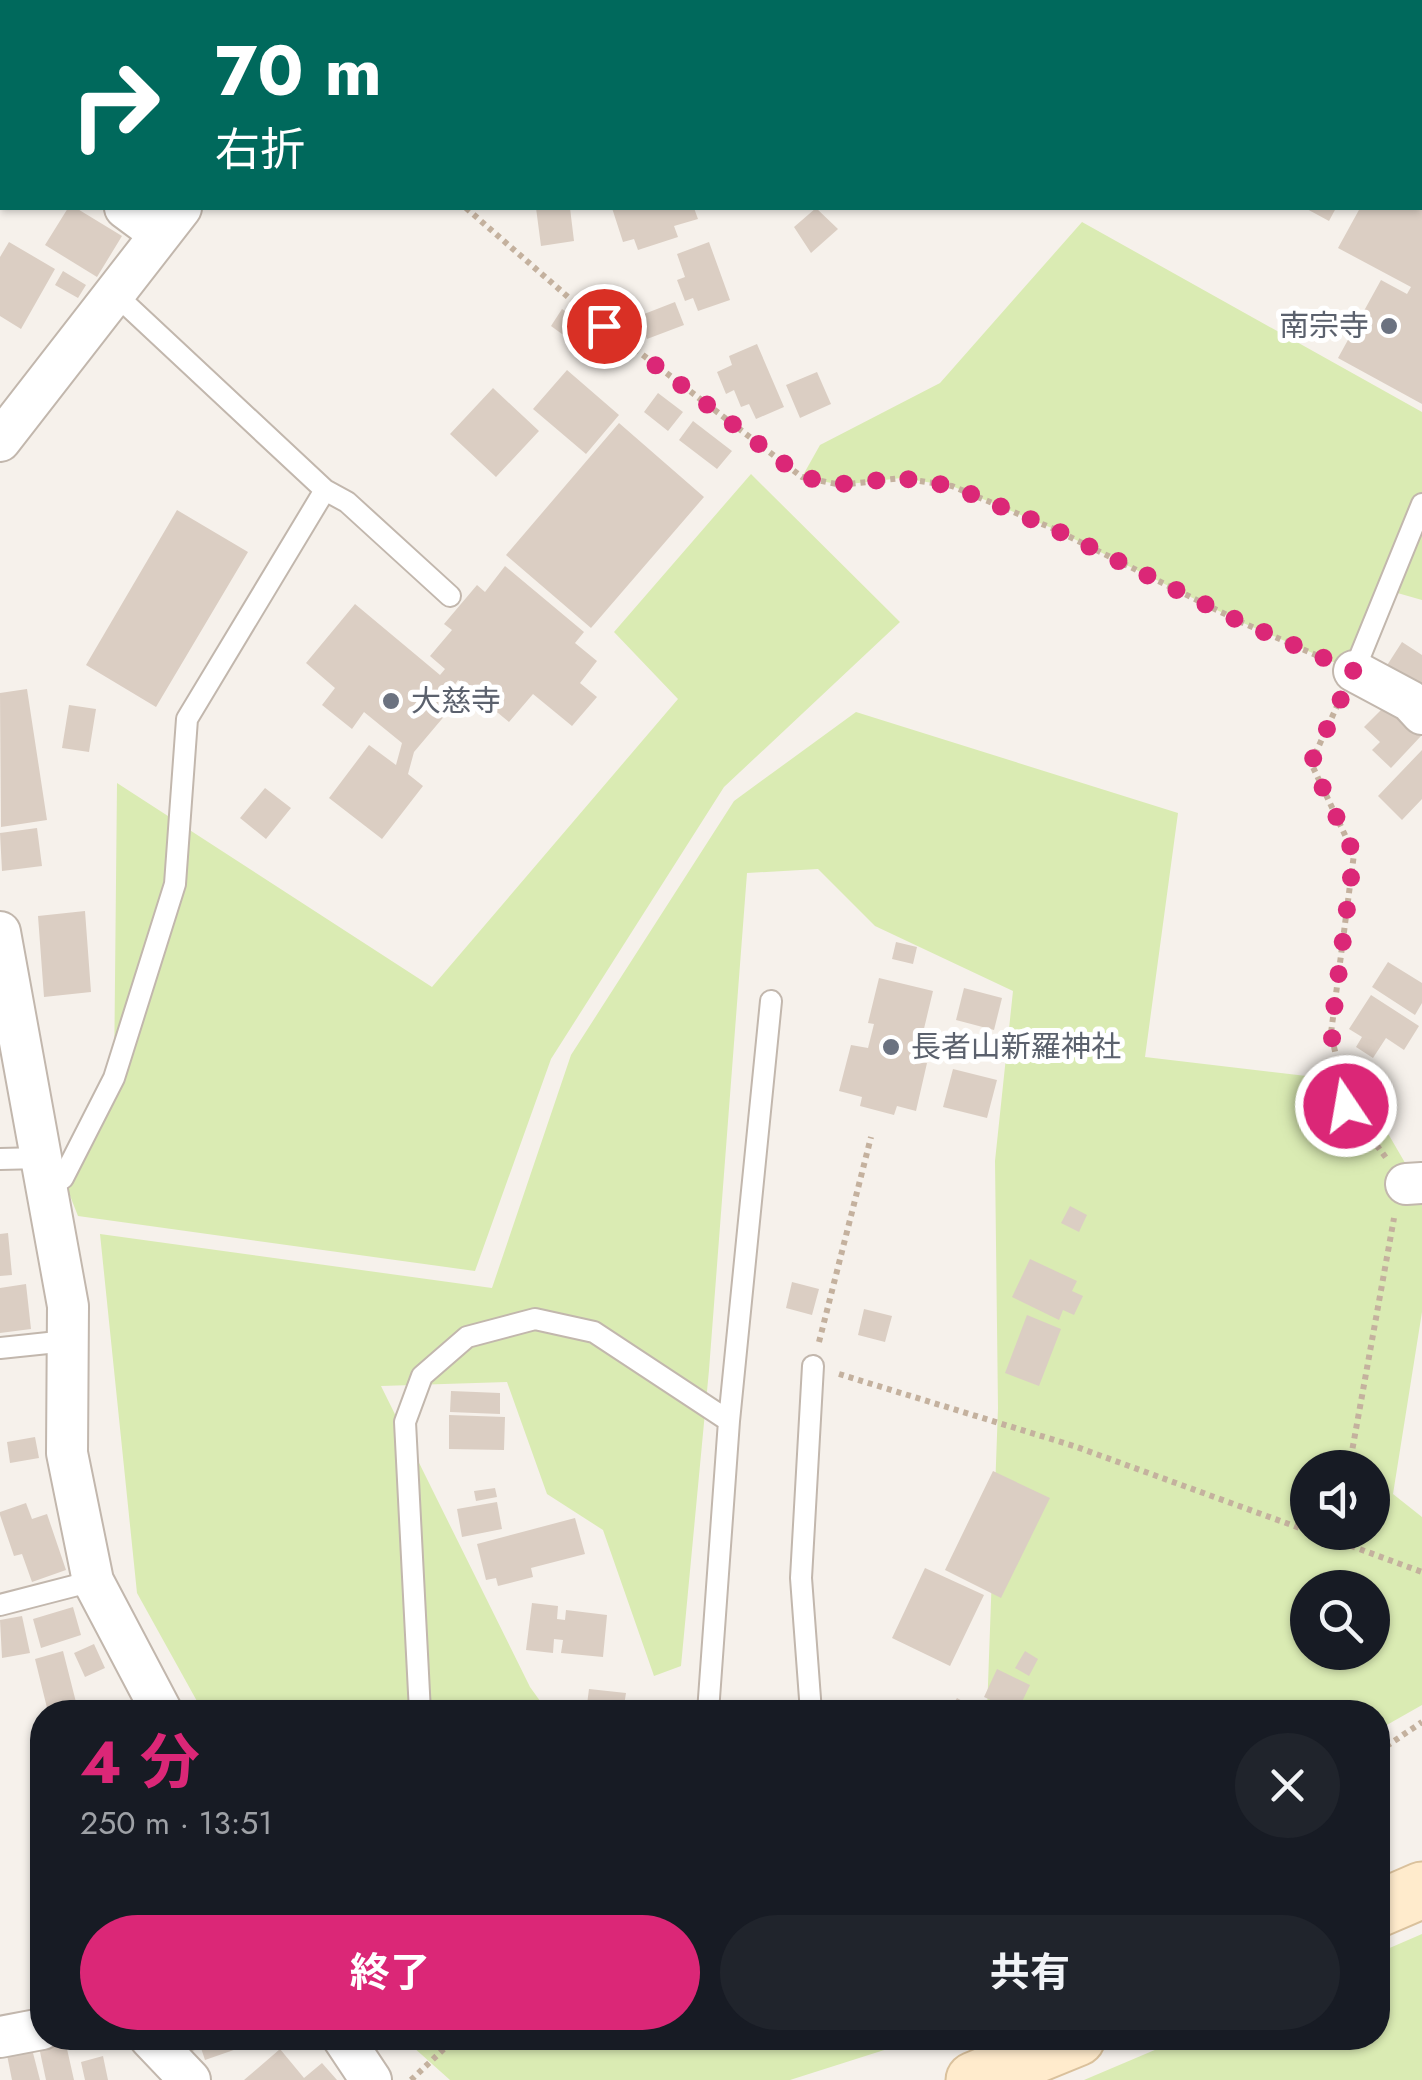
<!DOCTYPE html>
<html lang="ja">
<meta charset="utf-8">
<style>
body{margin:0;font-family:Jost,"Noto Sans JP",sans-serif;background:#20242c;color:#f1f3f6;height:100vh;display:flex;flex-direction:column;font-size:38px;white-space:nowrap}
*{box-sizing:border-box;margin:0}
p{font-size:32px;color:#9ea1a6}
.icon{flex:none;width:55px;height:55px;fill:none;stroke:currentColor;stroke-width:2;stroke-linecap:round;stroke-linejoin:round}
.map{position:relative;flex:1;overflow:hidden}
.sheet{position:absolute;left:30px;top:1700px;width:1360px;height:350px;display:flex;flex-direction:column;background:#171b24;border-radius:40px;box-shadow:0 2px 8px #0004}
.sheet>*{flex:none}
.banner{position:absolute;left:0px;top:0px;width:1422px;height:210px;box-shadow:0 2px 8px #0004;background:#00695c;color:#fff;overflow:hidden}
.controls{position:absolute;left:1290px;top:1450px;display:grid;gap:20px}
.controls a{display:grid;place-items:center;width:100px;height:100px;border-radius:50%;background:#171b24;box-shadow:0 2px 8px #0004;font-size:50px}
.pin{position:absolute;display:grid;place-items:center;width:85px;height:85px;color:#fff;margin:-42px;border:5px solid #fff;border-radius:50%;box-shadow:0 2px 10px #0007}
.me{position:absolute;width:110px;margin:-55px;rotate:348deg;stroke-linejoin:round;filter:drop-shadow(0 0 8px #0008)}
.turn{display:flex;align-items:center;gap:35px;height:210px;padding:0 50px;font-size:45px}
.turn .icon{width:130px;height:130px;stroke-width:2.5}
.turn b{display:block;font-size:70px;line-height:85px}
.round{display:grid;place-items:center;flex:none;width:105px;height:105px;border-radius:52px;background:#20242c}
.headline{display:flex;align-items:center;justify-content:space-between;height:170px;padding:0 50px}
h1{font-size:60px;font-weight:700;line-height:75px;color:#db2777}
.action{display:flex;gap:20px;margin-top:auto;padding:20px 50px}
.action a{flex:1;height:115px;border-radius:60px;background:#db2777;color:#fff;font-size:40px;font-weight:700;line-height:115px;text-align:center}
.action a+a{background:#20242c;color:#f1f3f6}
.map>svg:first-child{display:block}
</style>
<div class="map">
<svg width="1422" height="2080" viewBox="0 0 1422 2080">
<rect width="100%" height="100%" fill="#f6f1eb"/>
<path fill="#daebb3" fill-rule="evenodd" d="M1082 222 1422 412V600L1387 590 1354 671 1241 622 1054 529 952 486 901 478 841 485 802 477 820 445 940 383Z
M751 474 900 622 724 787 551 1059 475 1271 78 1216 63 1178 114 1078 117 783 432 987 678 699 614 632Z
M856 712 1178 813 1145 1057 1358 1082 1422 1192V1312L1393 1494 1422 1517V1705L1378 1730V1712H987L998 1408 995 1161 1013 991 875 926 818 869 747 873 709 1370 681 1666 654 1676 603 1530 547 1494 507 1382 381 1386 530 1687 548 1712H203L137 1593 100 1234 492 1288 571 1055 734 801ZM1308 1468H1372V1532H1308ZM1308 1588H1372V1652H1308Z
M1422 1934V2080H1084L1183 2038H1378V1953Z
M403 2038H922L790 2080H450Z"/>
<path fill="#dbcec3" d="M68 208H76L122 236 97 277 45 245Z
M536 208H570L574 241 541 246Z
M612 208H694L698 219 674 226 678 237 638 250 634 239 623 242Z
M816 208 838 229 811 253 794 227Z
M1305 208H1336L1329 221Z
M1360 208H1422V404L1338 358 1381 280 1407 294 1411 287 1338 248Z
M9 242 55 269 21 329 0 316V257Z
M709 242 730 300 698 311 693 298 685 301 677 280 685 277 677 254Z
M63 271 86 285 78 298 55 285Z
M675 302 684 325 647 339 639 316Z
M562 309 585 325 573 342 551 326Z
M757 344 784 407 756 419 749 404 741 407 734 390 726 394 717 372 732 365 729 356Z
M567 370 619 415 586 454 533 409Z
M817 372 831 404 800 418 786 385Z
M493 388 539 431 496 477 450 434Z
M658 393 683 412 668 431 644 412Z
M693 421 732 451 717 469 679 440Z
M619 423 704 497 591 628 506 555Z
M177 510 248 552 156 707 86 665Z
M505 566 584 632 575 643 597 661 580 683 597 697 572 726 533 694 509 722 458 680 454 686 463 694 414 752 408 774 423 786 382 839 329 798 369 745 396 765 402 743 364 712 352 729 322 705 335 688 306 663 355 604 440 675 445 669 430 656 452 630 444 624 477 585 485 592Z
M1402 642 1422 655V695L1384 670Z
M27 689 47 820 1 827 0 693Z
M1387 704 1421 736 1391 768 1372 750 1380 742 1364 727Z
M69 705 96 709 89 752 62 748Z
M1422 750V799L1402 820 1378 796Z
M265 788 291 808 266 839 240 818Z
M37 828 42 866 2 871 0 833Z
M85 911 91 992 44 997 38 916Z
M896 942 917 947 913 964 892 959Z
M1388 962 1422 983V1003L1415 1015 1372 987Z
M879 978 933 991 922 1037 916 1035 910 1059 927 1063 916 1111 897 1106 894 1115 860 1106 862 1097 839 1091 851 1045 868 1048 874 1024 868 1023Z
M964 988 1002 998 994 1030 956 1020Z
M1371 995 1419 1026 1404 1050 1386 1038 1373 1058 1356 1047 1362 1037 1349 1029Z
M953 1069 997 1080 987 1118 943 1107Z
M1070 1206 1087 1215 1079 1232 1061 1223Z
M8 1233 12 1275 0 1276V1234Z
M1030 1259 1077 1281 1072 1291 1083 1296 1074 1315 1063 1310 1059 1320 1012 1297Z
M792 1282 819 1289 812 1315 786 1308Z
M26 1284 31 1329 0 1333V1288Z
M864 1309 892 1316 885 1342 858 1335Z
M1027 1315 1061 1329 1039 1386 1005 1373Z
M451 1391 500 1393V1414L450 1412Z
M449 1415 505 1417 504 1450 449 1449Z
M35 1437 39 1458 10 1463 7 1442Z
M993 1471 1050 1498 1001 1598 945 1570Z
M495 1488 497 1497 476 1501 474 1491Z
M497 1502 502 1529 462 1537 457 1509Z
M26 1503 32 1519 47 1514 66 1570 32 1582 22 1554 14 1556 0 1515V1512Z
M575 1518 585 1554 531 1568 533 1577 498 1586 496 1578 486 1580 477 1544Z
M925 1568 984 1595 950 1666 892 1638Z
M532 1603 558 1606 557 1619 565 1620 566 1610 607 1615 603 1657 561 1653 563 1640 554 1639 553 1653 526 1650Z
M73 1607 81 1635 41 1648 33 1619Z
M22 1616 30 1653 2 1658 0 1620Z
M94 1644 105 1668 85 1677 74 1653Z
M63 1651 78 1710 48 1712 35 1659Z
M1025 1651 1038 1659 1029 1676 1015 1668Z
M997 1669 1030 1685 1017 1712 984 1697Z
M589 1689 626 1693 623 1712H586Z
M957 1698 981 1712H948Z
M184 2038H249L251 2044 205 2060 201 2048 189 2052Z
M464 2038H484L473 2048Z
M65 2040 74 2080H46L39 2047Z
M32 2049 40 2080H12L7 2055Z
M280 2049 304 2078 322 2063 337 2080H244Z
M103 2056 108 2080H85L81 2062Z"/>
<g fill="none" stroke-linecap="round" stroke-linejoin="round">
<defs>
<path id="lane" d="M767 0 768 2
M974 0V2
M1420 111 1422 112
M325 490 347 502 450 596
M1354 671 1422 504
M0 1159 41 1158
M46 1189 63 1178 114 1078 175 884 187 719 325 490 114 293
M0 1348 67 1341
M0 1605 93 1581
M420 1712 405 1422 422 1376 467 1337 535 1319 594 1332 729 1421
M708 1712 729 1421 771 1001
M811 1712 801 1578 813 1366"/>
<path id="street" d="M300 2V0
M0 141 2 142
M125 208 160 234
M0 441 181 208
M1354 671 1410 701 1422 714
M0 932 68 1306 67 1453 93 1581 162 1712
M1406 1184 1422 1183
M0 2037 42 2029
M150 2038 190 2080
M343 2038 371 2080"/>
<path id="secondary" d="M1378 1909 1422 1890
M974 2080 1077 2038"/>
</defs>
<use href="#lane" stroke="#c2b7ad" stroke-width="24"/>
<use href="#street" stroke="#c2b7ad" stroke-width="44"/>
<use href="#secondary" stroke="#dac19c" stroke-width="59"/>
<path stroke="#c4b19e" stroke-width="6" stroke-dasharray="5 5" stroke-linecap="butt" d="M466 208 575 303 802 477 841 485 901 478 952 486 1054 529 1241 622 1325 659
M1338 704 1311 763 1354 854 1331 1033 1347 1106 1387 1159
M819 1342 871 1137
M839 1374 1074 1446 1308 1531
M1349 1468 1394 1218
M1313 1532 1422 1572
M1378 1752 1422 1722
M411 2080 447 2046"/>
<use href="#lane" stroke="#fff" stroke-width="20"/>
<use href="#street" stroke="#fff" stroke-width="40"/>
<use href="#secondary" stroke="#ffebcc" stroke-width="55"/>
</g>
<g fill="none" stroke-linecap="round" stroke-linejoin="round">
<path stroke="#db2777" stroke-width="18" stroke-dasharray="0 32.4" d="M604 326 802 477 841 484 901 478 952 486 1054 529 1241 622 1354 671 1311 763 1354 854 1331 1033 1346 1106"/>
</g>
<g fill="#6b7280" stroke="#fff" stroke-width="4">
<circle cx="1389" cy="326" r="10"/>
<circle cx="391" cy="701" r="10"/>
<circle cx="891" cy="1047" r="10"/>
</g>
<g text-anchor="middle" stroke-width="10" stroke-linejoin="round" paint-order="stroke">
<g font-size="30" fill="#5b616d" stroke="#fff" text-anchor="start">
<text x="1369" y="336" text-anchor="end">南宗寺</text>
<text x="411" y="711">大慈寺</text>
<text x="911" y="1057">長者山新羅神社</text>
</g>
</g>
</svg>
<div class="controls">
<a><svg class="icon" aria-label="sound" viewBox="0 0 24 24"><path d="M4 9h4l5-4v14l-5-4H4zM17 9q2 3 0 6"/></svg></a>
<a><svg class="icon" aria-label="search" viewBox="0 0 24 24"><circle cx="10" cy="10" r="6"/><path d="M15 15l6 6"/></svg></a>
</div>
<div class="pin" style="left:604px;top:326px;background:#d93025"><svg class="icon" aria-label="arrive" viewBox="0 0 24 24"><path d="M6 21V4h12l-3 4 3 4H6"/></svg></div>
<svg class="me" style="left:1346px;top:1106px" viewBox="-20 -20 40 40"><circle r="17" fill="#db2777" stroke="#fff" stroke-width="3"/><path d="M0-11L8 9 0 5-8 9z" fill="#fff"/></svg>
<div class="banner">
<div class="turn"><svg class="icon" aria-label="right" viewBox="0 0 24 24"><path d="M7 20v-9h11M14 6l5 5-5 5"/></svg><div><b>70 m</b>右折</div></div>
</div>
<section class="sheet">
<div class="headline"><div><h1>4 分</h1><p>250 m · 13:51</p></div><a class="round"><svg class="icon" aria-label="close" viewBox="0 0 24 24"><path d="M6 6l12 12M18 6L6 18"/></svg></a></div>
<div class="action"><a>終了</a><a>共有</a></div>
</section>
</div>
